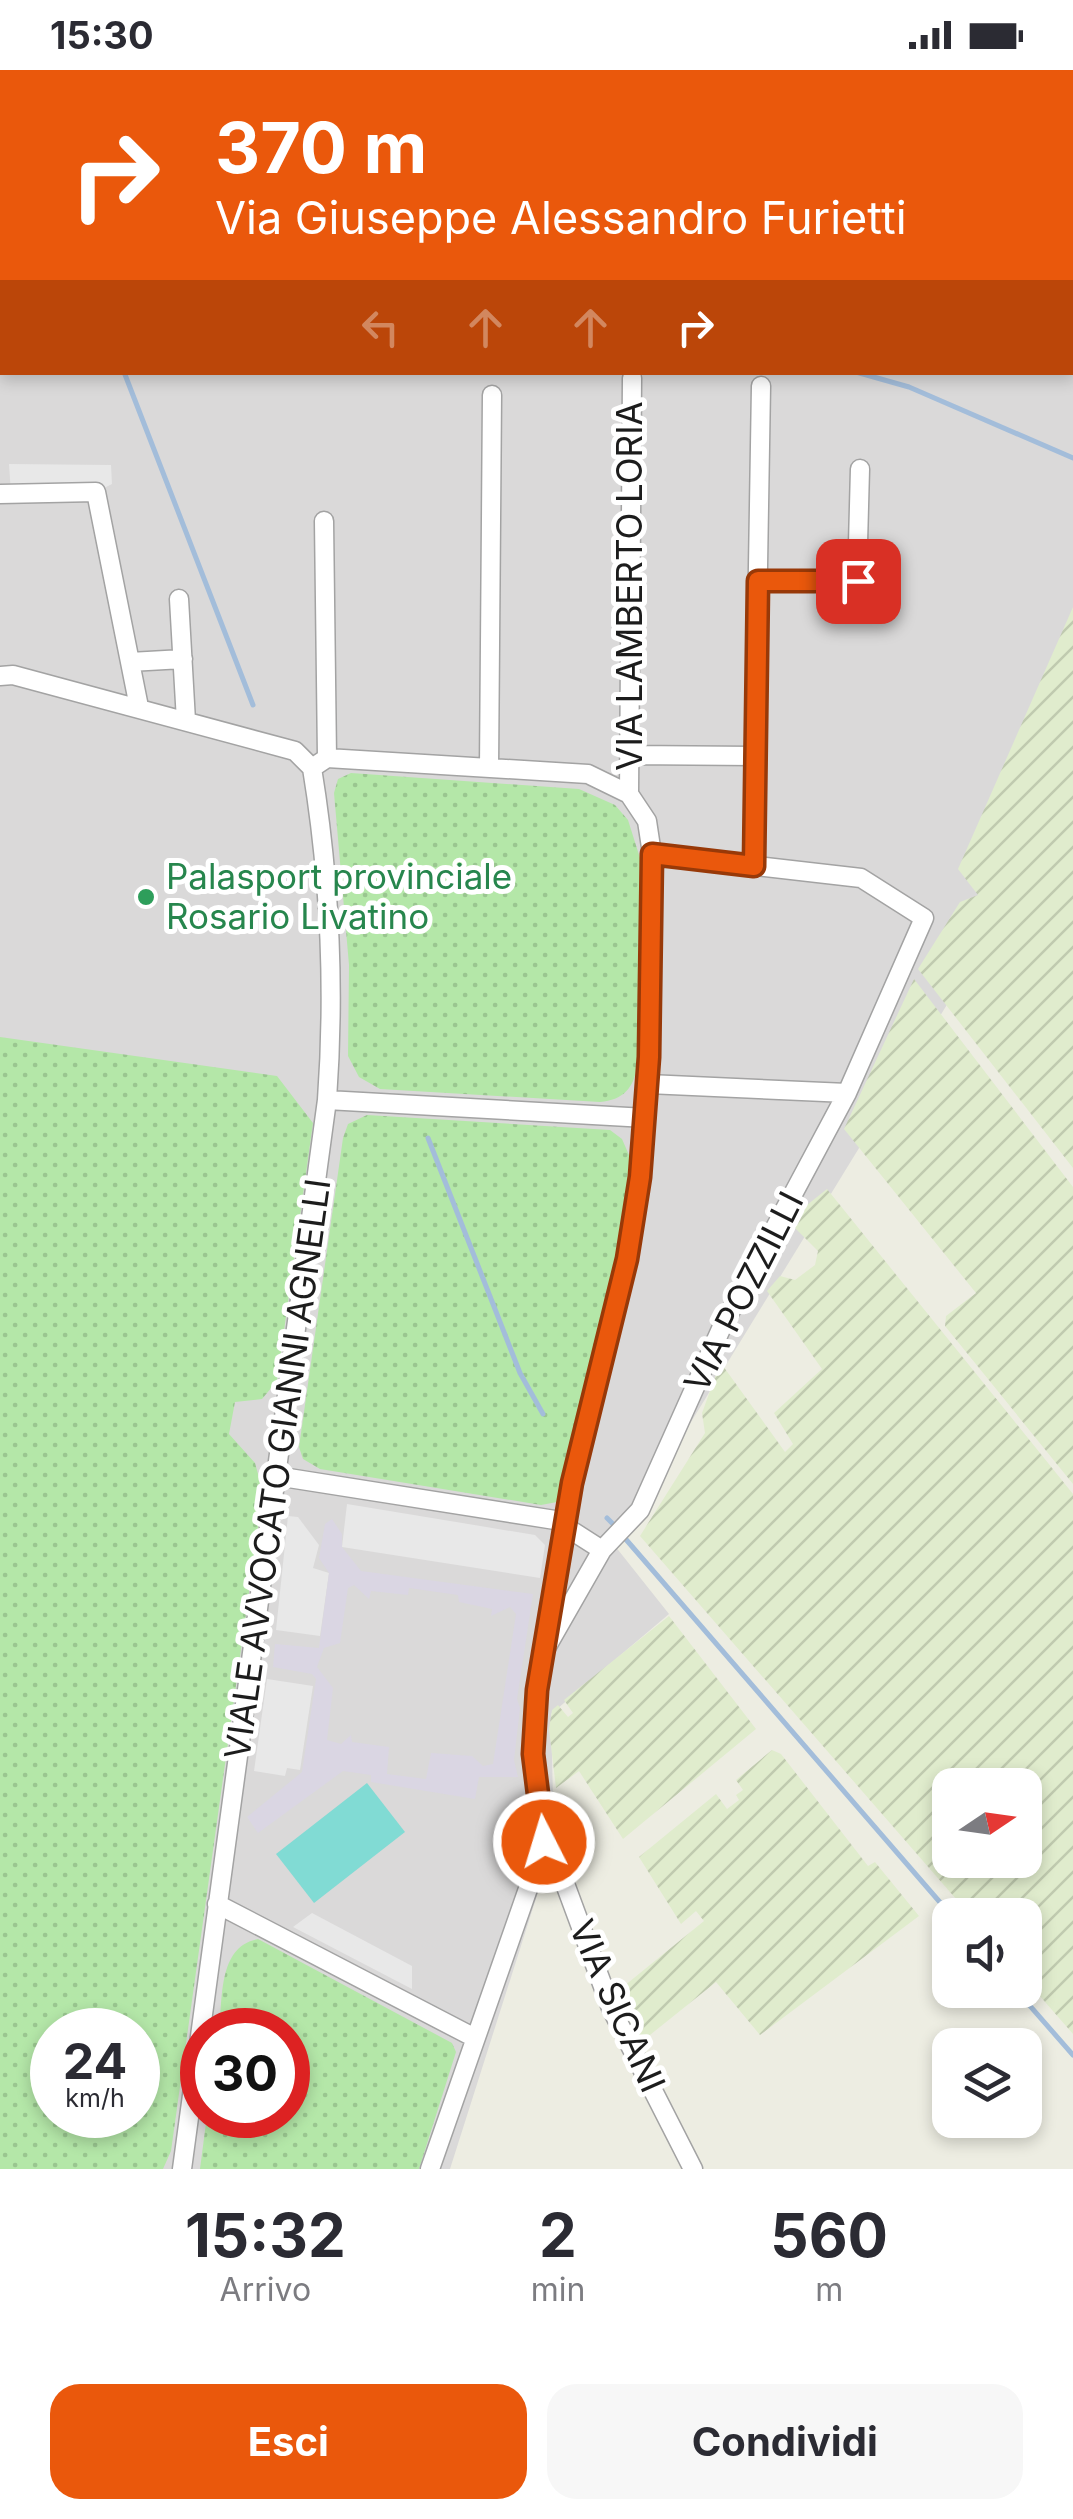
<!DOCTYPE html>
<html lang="it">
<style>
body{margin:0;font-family:Inter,sans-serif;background:#f7f7f7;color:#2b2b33;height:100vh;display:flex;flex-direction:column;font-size:38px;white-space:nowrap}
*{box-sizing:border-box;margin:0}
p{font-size:32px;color:#7c7c81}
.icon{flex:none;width:55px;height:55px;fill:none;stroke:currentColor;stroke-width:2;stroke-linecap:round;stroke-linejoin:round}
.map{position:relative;height:2099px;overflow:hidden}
.details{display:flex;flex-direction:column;background:#fff;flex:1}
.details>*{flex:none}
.banner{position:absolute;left:0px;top:0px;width:1075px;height:305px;box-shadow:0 5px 15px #0003;background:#ea580c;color:#fff;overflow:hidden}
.needle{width:65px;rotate:77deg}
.fabs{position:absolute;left:932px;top:1698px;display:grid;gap:20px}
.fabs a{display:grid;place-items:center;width:110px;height:110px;border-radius:20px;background:#fff;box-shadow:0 5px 15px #0003;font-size:50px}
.speed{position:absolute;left:30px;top:1938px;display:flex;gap:20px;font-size:50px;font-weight:700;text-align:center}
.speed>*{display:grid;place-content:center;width:130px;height:130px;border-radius:50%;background:#fff;box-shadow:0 5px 15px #0003;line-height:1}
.speed small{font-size:25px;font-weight:400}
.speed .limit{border:15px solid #d22;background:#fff;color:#111}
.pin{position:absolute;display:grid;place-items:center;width:85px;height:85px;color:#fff;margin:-42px;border-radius:20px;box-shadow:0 5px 15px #0006}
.me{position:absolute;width:110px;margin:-55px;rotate:355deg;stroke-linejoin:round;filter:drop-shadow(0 0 8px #0008)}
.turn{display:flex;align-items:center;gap:35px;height:210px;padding:0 50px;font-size:45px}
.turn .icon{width:130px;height:130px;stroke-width:2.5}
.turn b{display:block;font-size:70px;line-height:85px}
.lanes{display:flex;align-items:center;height:95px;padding:0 50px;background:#0003;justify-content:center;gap:50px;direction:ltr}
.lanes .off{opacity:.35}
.eta{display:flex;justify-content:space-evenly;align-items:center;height:170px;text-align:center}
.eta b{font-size:60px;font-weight:700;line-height:70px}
.primary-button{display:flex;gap:20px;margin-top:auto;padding:20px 50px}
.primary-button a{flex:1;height:115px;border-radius:30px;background:#ea580c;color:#fff;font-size:40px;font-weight:700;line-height:115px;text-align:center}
.primary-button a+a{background:#f7f7f7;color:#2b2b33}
.status{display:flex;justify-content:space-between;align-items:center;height:70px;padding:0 50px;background:#fff;direction:ltr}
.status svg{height:28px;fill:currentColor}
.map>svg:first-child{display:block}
</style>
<div class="status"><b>15:30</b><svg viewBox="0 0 49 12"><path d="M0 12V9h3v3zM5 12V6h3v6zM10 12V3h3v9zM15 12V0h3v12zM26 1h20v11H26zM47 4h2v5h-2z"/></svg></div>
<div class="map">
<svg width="1073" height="2099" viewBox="0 0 1073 2099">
<defs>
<pattern id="farmland-furrows" width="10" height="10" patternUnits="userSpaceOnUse" patternTransform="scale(2.5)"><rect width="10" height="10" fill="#e0eccd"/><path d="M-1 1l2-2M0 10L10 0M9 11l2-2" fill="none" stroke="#c0caaf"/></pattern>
<pattern id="grass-dots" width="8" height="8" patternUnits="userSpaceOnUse" patternTransform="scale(2.5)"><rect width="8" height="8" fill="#b4e7a8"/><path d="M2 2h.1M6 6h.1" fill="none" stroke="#9ac690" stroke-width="1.8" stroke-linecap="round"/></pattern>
</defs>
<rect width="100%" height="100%" fill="#edede2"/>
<path fill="#dad9d9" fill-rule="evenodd" d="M0 0H1073V657L1024 809 615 1476 669 1544 551 1644 554 1772 450 2099H0ZM2 2H1072V302H2ZM52 1960H138V2045H52ZM202 1960H288V2045H202Z"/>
<path fill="url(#farmland-furrows)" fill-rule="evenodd" d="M1073 537V1098L918 899 960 832 978 825 958 799Z
M914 909 1073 1117V1414L945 1256 946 1246 976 1223 844 1059Z
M827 1119 1073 1424V1964L1025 1909V1845H970L640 1466 705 1363 702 1343 717 1302 723 1296 785 1382 793 1374 774 1343 822 1299 767 1221 780 1206 795 1210 815 1195 818 1181 794 1157 802 1139ZM950 1715H1025V1790H950Z
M669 1546 756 1659 623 1769 579 1701 556 1718 549 1659 552 1640 558 1635 568 1647 573 1643 564 1630Z
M772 1680 781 1684 868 1796 875 1792 919 1846 760 1965 716 1912 635 1977 613 1925 704 1851 696 1841 681 1854 639 1787 716 1724 727 1739 739 1730 736 1725 743 1720 736 1710Z"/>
<path fill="url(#grass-dots)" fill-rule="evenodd" d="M351 703 579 719 615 735 628 750 640 788 637 996C634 1018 623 1030 600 1032L380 1019 359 1007 348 986 349 895 334 723 338 709Z
M0 967 277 1006 313 1053 277 1311 262 1329 235 1332 229 1364 255 1393 263 1422 171 2081 163 2099H0ZM52 1960H138V2045H52Z
M367 1045 610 1060 622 1069 629 1085V1101L615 1188 557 1432 541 1435 320 1399 303 1389 299 1377 343 1068 348 1054Z
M258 1869 452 1973 456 1982 419 2099H200L207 2045H288V1960H219C223 1928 218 1876 258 1869Z"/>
<path fill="#81dbd4" d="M367 1713 405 1762 314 1833 276 1784Z"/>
<path fill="#e8e8e8" d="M9 394 111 395 112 414 96 422 11 424Z
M347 1434 535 1465 545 1475 540 1508 342 1477Z
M288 1446 298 1447 319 1475 313 1498 329 1503 320 1566 276 1560Z
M267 1609 313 1616 300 1700 287 1698 285 1706 254 1701Z
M312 1843 412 1896V1919L293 1857Z"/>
<path fill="#dad6e3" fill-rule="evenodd" d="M332 1449 342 1464V1477L361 1501 533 1524 517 1629 520 1638 514 1690 518 1707H479L475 1729 371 1712V1705L343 1701 258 1763 247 1747 302 1702 316 1609 312 1604 273 1597 275 1574 319 1578 329 1503 319 1488 325 1454ZM354 1515 369 1529 371 1521 408 1525 409 1518 458 1525 459 1532 492 1539 491 1546 510 1537 516 1544 493 1694 483 1696 472 1686 431 1683 426 1709 387 1704 389 1677 352 1672 351 1665 341 1674 327 1670 333 1618 317 1597 324 1578 340 1573 348 1518Z"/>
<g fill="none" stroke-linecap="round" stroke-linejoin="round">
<path stroke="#a3bdda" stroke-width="5" d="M0 246 2 247
M124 302 253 635
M856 302 909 317 1073 388
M428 1068 520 1303 543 1344
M607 1448 616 1457
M623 1466 951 1845
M1016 1920 1073 1985"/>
<defs>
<path id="minor" d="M52 0 100 2
M309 2V0
M795 2V0
M1072 58H1073
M0 424 96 422 139 637
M324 451 327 688
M758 511H857L860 399
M179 529 186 651
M130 592 183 589
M0 606 13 605 295 681 312 698
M629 685 755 686
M312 698 327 688 588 704 629 724 647 751 652 784 648 1014 640 1107 627 1189 571 1413 537 1621 533 1684 544 1773 430 2099
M489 698 492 325
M629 724 632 308
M753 796 761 316
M648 1014 847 1023
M327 1030 646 1048
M276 1406 555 1450 602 1480
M546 1578 602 1480 640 1440 721 1259 847 1023 924 848 861 808 652 784
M544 1773 558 1795 611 1938 693 2099
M217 1834 475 1968
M182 2099 327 1030C335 919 330 808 312 698"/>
</defs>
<use href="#minor" stroke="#a3a3a3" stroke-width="21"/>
<use href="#minor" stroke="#fff" stroke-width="18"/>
</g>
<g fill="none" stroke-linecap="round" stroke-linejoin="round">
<defs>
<path id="route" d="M544 1772 533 1684 537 1620 572 1413 627 1189 640 1107 649 987 652 784 754 796 758 511H858"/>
</defs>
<use href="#route" stroke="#983908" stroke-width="25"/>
<use href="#route" stroke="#ea580c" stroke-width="18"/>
</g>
<circle fill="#2e9e5b" stroke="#fff" stroke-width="4" cx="146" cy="827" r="10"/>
<g text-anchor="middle" stroke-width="10" stroke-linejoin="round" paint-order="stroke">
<g font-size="35" fill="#1c1c1c" stroke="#fff">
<text transform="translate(630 516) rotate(-90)" y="12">VIA LAMBERTO LORIA</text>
<text transform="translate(744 1222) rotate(-63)" y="12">VIA POZZILLI</text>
<text transform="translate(278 1399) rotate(-82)" y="12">VIALE AVVOCATO GIANNI AGNELLI</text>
<text transform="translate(617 1936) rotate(66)" y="12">VIA SICANI</text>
</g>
<g font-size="35" fill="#27864d" stroke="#fff" text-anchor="start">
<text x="166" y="819">Palasport provinciale<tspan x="166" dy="40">Rosario Livatino</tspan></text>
</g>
</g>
</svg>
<div class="fabs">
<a><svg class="needle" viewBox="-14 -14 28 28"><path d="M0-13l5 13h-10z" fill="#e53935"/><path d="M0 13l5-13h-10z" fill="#7c7c81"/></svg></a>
<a><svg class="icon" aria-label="sound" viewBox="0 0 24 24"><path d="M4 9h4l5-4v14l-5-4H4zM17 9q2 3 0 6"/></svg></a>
<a><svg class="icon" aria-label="layers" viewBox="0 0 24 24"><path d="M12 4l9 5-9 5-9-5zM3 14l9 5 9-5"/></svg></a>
</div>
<div class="speed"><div>24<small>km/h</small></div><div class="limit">30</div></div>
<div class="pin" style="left:858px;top:511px;background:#d93025"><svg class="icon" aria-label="arrive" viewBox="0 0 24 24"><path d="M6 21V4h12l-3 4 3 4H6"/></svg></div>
<svg class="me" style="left:544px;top:1772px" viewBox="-20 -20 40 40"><circle r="17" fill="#ea580c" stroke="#fff" stroke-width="3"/><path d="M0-11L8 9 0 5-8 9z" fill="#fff"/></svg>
<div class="banner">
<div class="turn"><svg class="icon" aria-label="right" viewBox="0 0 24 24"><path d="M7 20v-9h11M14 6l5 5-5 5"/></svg><div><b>370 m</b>Via Giuseppe Alessandro Furietti</div></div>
<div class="lanes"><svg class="icon off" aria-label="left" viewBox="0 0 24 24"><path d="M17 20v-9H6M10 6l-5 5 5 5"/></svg><svg class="icon off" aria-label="ahead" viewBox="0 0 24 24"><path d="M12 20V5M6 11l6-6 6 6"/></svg><svg class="icon off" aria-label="ahead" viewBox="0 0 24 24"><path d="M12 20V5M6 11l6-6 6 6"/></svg><svg class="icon" aria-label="right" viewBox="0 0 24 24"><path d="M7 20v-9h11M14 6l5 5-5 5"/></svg></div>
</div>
</div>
<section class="details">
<div class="eta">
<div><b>15:32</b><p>Arrivo</p></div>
<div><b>2</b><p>min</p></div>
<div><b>560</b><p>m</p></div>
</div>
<div class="primary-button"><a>Esci</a><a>Condividi</a></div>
</section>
